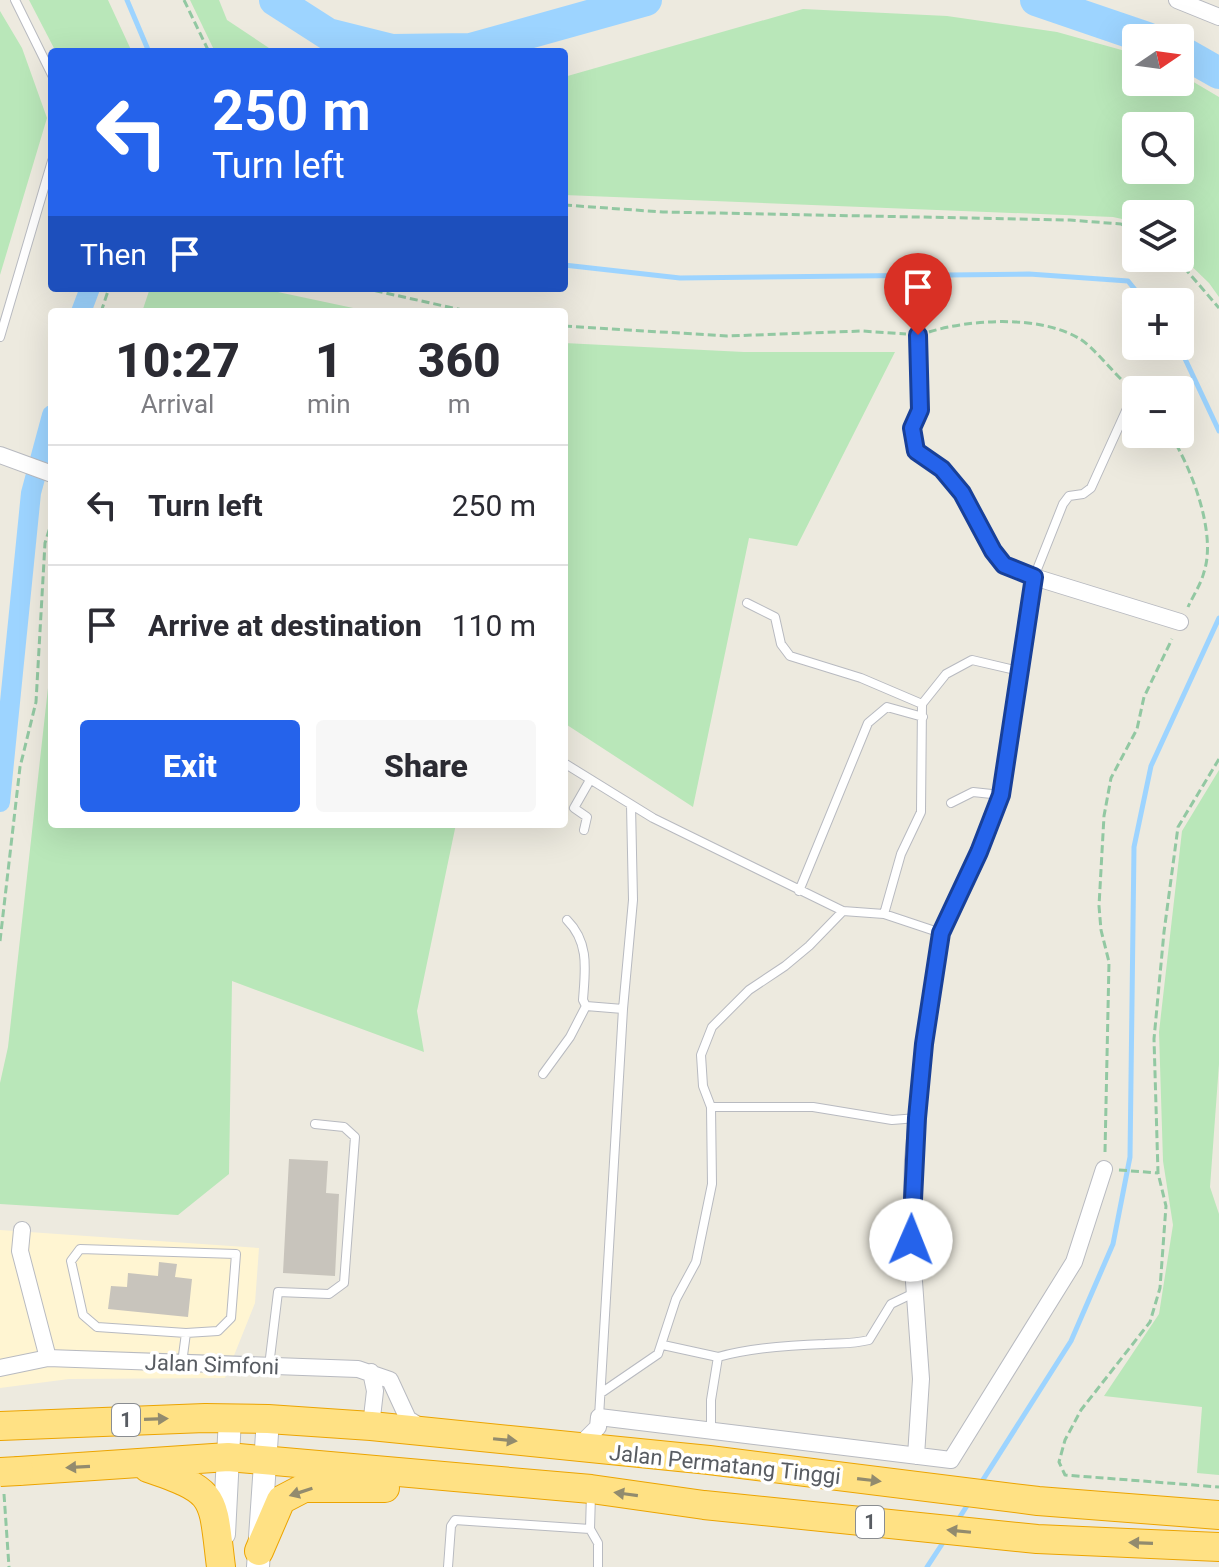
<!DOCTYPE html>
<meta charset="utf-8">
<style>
body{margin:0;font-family:Roboto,sans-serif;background:#f7f7f7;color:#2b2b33;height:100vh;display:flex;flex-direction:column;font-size:30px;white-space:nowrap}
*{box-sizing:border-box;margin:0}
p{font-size:26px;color:#7c7c81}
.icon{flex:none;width:44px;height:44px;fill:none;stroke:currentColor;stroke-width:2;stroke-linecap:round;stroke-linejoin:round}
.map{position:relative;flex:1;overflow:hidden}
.drawer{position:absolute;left:48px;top:308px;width:520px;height:520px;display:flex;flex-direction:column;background:#fff;border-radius:8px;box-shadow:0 8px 32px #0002}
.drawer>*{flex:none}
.top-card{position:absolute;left:48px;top:48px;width:520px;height:244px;border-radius:8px;box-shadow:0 8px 32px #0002;background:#2563eb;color:#fff;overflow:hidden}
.needle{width:52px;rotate:77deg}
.fabs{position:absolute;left:1122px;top:24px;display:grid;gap:16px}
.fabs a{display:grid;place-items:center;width:72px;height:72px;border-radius:8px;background:#fff;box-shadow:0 8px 32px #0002;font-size:40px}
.pin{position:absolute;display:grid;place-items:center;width:68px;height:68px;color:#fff;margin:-82px -34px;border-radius:50% 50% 50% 0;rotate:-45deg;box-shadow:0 0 8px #0007}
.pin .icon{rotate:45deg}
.me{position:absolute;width:88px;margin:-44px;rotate:1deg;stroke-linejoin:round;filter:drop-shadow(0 0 6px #0008)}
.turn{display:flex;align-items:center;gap:28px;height:168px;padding:0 32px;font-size:36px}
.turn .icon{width:104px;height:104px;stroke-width:2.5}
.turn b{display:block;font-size:56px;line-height:68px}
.then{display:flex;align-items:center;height:76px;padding:0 32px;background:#0003;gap:16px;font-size:30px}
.eta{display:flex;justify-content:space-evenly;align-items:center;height:136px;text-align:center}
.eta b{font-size:48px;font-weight:800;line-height:56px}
.button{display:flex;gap:16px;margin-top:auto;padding:16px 32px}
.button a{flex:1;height:92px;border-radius:8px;background:#2563eb;color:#fff;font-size:32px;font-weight:800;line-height:92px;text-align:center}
.button a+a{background:#f7f7f7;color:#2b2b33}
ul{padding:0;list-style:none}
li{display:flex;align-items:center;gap:24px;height:120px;padding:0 32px;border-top:2px solid #e1e1e2}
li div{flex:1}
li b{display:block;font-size:30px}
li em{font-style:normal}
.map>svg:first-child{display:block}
</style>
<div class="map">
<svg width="1219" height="1567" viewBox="0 0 1219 1567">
<rect width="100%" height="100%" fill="#edeadf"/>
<path fill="#fff5d2" d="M0 1230 259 1248 255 1303 225 1378 69 1379 0 1388Z"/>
<path fill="#b9e7b9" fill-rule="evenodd" d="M29 0H108L132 52H56Z
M190 0H219L227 20 275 52H215Z
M803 9 947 16 1057 32 1136 54V82H1180V74L1219 97V297L1209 283 1180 255V214H1136V222L1113 217 564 195V77ZM1180 126V170H1136V126Z
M0 11 22 48 47 118 0 275Z
M150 288H259L372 312H142Z
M564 343 744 352H895L797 546 749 538 693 807 564 723Z
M52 652V824H456L417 1011 424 1052 232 981 229 1174 178 1215 0 1204V1083L8 1047Z
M1219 770V1064L1210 1187 1219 1214V1475L1197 1473 1202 1407 1104 1396 1159 1314 1173 1225 1163 1161 1159 1032 1182 831Z"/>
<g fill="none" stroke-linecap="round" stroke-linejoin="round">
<path stroke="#9dd4ff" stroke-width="5" d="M127 0 149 52
M564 265 680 278 1029 274 1128 281 1145 302
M1179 346 1219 431
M979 1486 1071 1341 1113 1244 1130 1157 1134 847 1151 766 1219 618
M956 1523 970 1501
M927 1567 946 1538"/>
<path stroke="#9dd4ff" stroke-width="20" d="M81 312 90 288
M0 802 31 493 52 415"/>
<path stroke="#9dd4ff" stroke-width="32" d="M275 0 328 34 392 50 471 49 646 0
M1036 0 1147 38
M1180 51 1219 73"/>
</g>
<path fill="#c8c4bc" d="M289 1159 328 1161 326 1193 339 1194 335 1276 283 1273Z
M159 1262 177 1264 175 1277 192 1279 188 1317 108 1309 111 1286 127 1287 128 1273 158 1276Z"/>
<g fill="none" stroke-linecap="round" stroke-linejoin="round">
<defs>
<path id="lane" d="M15 0 52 75
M918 335 920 410 912 428 916 451 942 469 962 493 993 551 1004 565 1034 577 1063 504 1069 496 1083 494 1091 488 1135 391
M0 337 52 161
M747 603 775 617 781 644 790 656 861 678 922 704
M564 763 653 818 843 911 884 914 941 933
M951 803 973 792 1001 795
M584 830 587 817 574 808 590 780
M799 891 868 723 887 707 923 717
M884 914 901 854 921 812 922 704 946 674 972 660 1019 671
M567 920C590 943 585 971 583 1000L586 1006 623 1009
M543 1074 570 1037 586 1006
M711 1107H813L892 1120 917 1118
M80 1249 236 1254 231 1318 218 1331 186 1333 97 1327 83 1315 71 1261Z
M663 1345 718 1357
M182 1363 186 1333
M269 1366 278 1292 329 1294 344 1283 355 1137 344 1127 315 1124
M601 1393 658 1354 676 1299 696 1262 712 1184 711 1107 703 1086 701 1055 712 1027 749 990 785 966 809 946 843 911
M599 1417 623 1009 633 900 631 805
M711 1430V1400L718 1357C750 1348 792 1345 825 1344 841 1343 853 1344 869 1340L891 1304 914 1293
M590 1529 598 1543V1567
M448 1567 451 1526 455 1520 590 1529 591 1494"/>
<path id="street" d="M1177 0 1219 17
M0 455 52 474
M22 1230 20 1251 48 1358
M0 1368 48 1358 358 1369 390 1380 408 1419 421 1427
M371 1372 375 1391 371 1426
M577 1448 598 1427 599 1417 951 1460 1074 1262 1104 1169
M916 1456 921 1379 911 1240 913 1160 924 1044 941 933 979 852 1001 795 1034 577 1180 622"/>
<path id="secondary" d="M224 1534 230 1418
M258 1567 268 1419"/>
<path id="highway" d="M0 1426 205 1418 268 1419 371 1426 709 1460 1038 1501 1219 1515
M148 1468C219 1492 212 1496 221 1567
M19 1471 228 1457 591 1489 704 1505 1037 1539 1219 1547
M259 1551 281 1500 304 1488H385"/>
</defs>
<use href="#lane" stroke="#b8bac0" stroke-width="10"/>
<use href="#street" stroke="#b8bac0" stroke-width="18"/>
<use href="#secondary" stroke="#b8bcc3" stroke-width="24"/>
<use href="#highway" stroke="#eca400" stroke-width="30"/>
<path stroke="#92c8a2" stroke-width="3" stroke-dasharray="8 4" stroke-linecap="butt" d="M184 0 209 52
M564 205 663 212 1070 220 1121 224 1136 232
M1176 258 1219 308
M363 288 471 312
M101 312 109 288
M564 326 727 336 862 331 906 334
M929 332C971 319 1041 315 1080 339 1093 347 1112 371 1124 382
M1170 434C1191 467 1217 533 1204 572 1201 584 1193 596 1188 607
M1219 759 1178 827 1164 932 1154 1039 1158 1173 1166 1206 1160 1288 1150 1322 1081 1410 1065 1440 1059 1462 1065 1475 1219 1487
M0 941 20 767 36 702 45 543 52 521
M1105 1152 1109 962 1101 930 1099 906 1104 816 1111 778 1137 729 1144 697 1172 639
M1119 1170 1158 1173
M4 1494 9 1567"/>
<use href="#lane" stroke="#fff" stroke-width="8"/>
<use href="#street" stroke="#fff" stroke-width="16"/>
<use href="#secondary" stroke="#fff" stroke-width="22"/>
<use href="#highway" stroke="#ffe184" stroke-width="28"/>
<defs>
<path id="highway-bridge" d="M0 1472 19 1471"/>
</defs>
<use href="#highway-bridge" stroke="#eca400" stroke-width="30" stroke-linecap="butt"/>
<use href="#highway-bridge" stroke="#ffe184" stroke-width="28"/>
</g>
<defs><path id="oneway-solid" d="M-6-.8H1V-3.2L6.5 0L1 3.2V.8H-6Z" transform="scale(2)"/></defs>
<g fill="#928b6e">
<use href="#oneway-solid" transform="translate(156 1419) rotate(-2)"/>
<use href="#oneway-solid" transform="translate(505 1440) rotate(6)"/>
<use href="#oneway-solid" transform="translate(78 1467) rotate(177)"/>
<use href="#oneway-solid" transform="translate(869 1480) rotate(7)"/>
<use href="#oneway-solid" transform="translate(301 1492) rotate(162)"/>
<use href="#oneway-solid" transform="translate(626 1494) rotate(-172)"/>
<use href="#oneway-solid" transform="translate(959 1531) rotate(-174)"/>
<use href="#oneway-solid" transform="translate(1141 1543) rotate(-178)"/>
</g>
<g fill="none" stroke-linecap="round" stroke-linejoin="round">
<defs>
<path id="route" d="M911 1240 917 1118 924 1044 941 933 979 852 1001 795 1034 577 1004 565 993 551 962 493 942 469 916 451 912 428 920 410 918 335"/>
</defs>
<use href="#route" stroke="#184099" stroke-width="20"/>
<use href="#route" stroke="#2563eb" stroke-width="14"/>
</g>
<g text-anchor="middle" stroke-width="7" stroke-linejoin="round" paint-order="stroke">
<g fill="#fff" stroke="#8a8d91" stroke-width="2">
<rect x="112" y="1404" width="28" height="32" rx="6"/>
<rect x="856" y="1506" width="28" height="32" rx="6"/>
</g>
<g font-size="20" font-weight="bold" fill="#585c62">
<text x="126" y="1427">1</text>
<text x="870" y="1529">1</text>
</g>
<g font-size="22" fill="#585c62" stroke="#fff">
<text transform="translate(212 1364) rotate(2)" y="8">Jalan Simfoni</text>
<text transform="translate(725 1464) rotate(6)" y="8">Jalan Permatang Tinggi</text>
</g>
</g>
</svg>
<div class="fabs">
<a><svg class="needle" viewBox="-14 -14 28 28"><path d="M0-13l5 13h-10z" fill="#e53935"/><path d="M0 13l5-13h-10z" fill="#7c7c81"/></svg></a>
<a><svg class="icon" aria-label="search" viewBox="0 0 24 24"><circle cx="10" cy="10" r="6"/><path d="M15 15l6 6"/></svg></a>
<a><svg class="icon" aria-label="layers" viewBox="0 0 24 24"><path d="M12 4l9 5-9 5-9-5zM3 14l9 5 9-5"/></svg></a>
<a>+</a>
<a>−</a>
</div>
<div class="pin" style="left:918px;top:335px;background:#d93025"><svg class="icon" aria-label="arrive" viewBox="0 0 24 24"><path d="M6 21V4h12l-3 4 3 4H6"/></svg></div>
<svg class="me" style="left:911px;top:1240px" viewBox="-20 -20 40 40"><circle r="19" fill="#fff"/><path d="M0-13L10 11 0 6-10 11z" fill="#2563eb"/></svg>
<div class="top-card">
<div class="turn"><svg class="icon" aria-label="left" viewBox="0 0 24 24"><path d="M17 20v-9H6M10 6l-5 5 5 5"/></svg><div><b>250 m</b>Turn left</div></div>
<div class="then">Then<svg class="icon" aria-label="arrive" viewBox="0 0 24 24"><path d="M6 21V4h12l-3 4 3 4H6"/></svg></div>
</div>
<section class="drawer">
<div class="eta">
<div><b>10:27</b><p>Arrival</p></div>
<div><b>1</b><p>min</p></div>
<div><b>360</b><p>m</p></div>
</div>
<ul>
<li><svg class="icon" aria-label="left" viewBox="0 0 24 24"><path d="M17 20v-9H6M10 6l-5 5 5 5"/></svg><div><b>Turn left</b></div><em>250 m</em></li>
<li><svg class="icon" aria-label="arrive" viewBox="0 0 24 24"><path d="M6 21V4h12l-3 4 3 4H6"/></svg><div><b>Arrive at destination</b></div><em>110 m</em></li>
</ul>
<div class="button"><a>Exit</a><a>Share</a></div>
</section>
</div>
